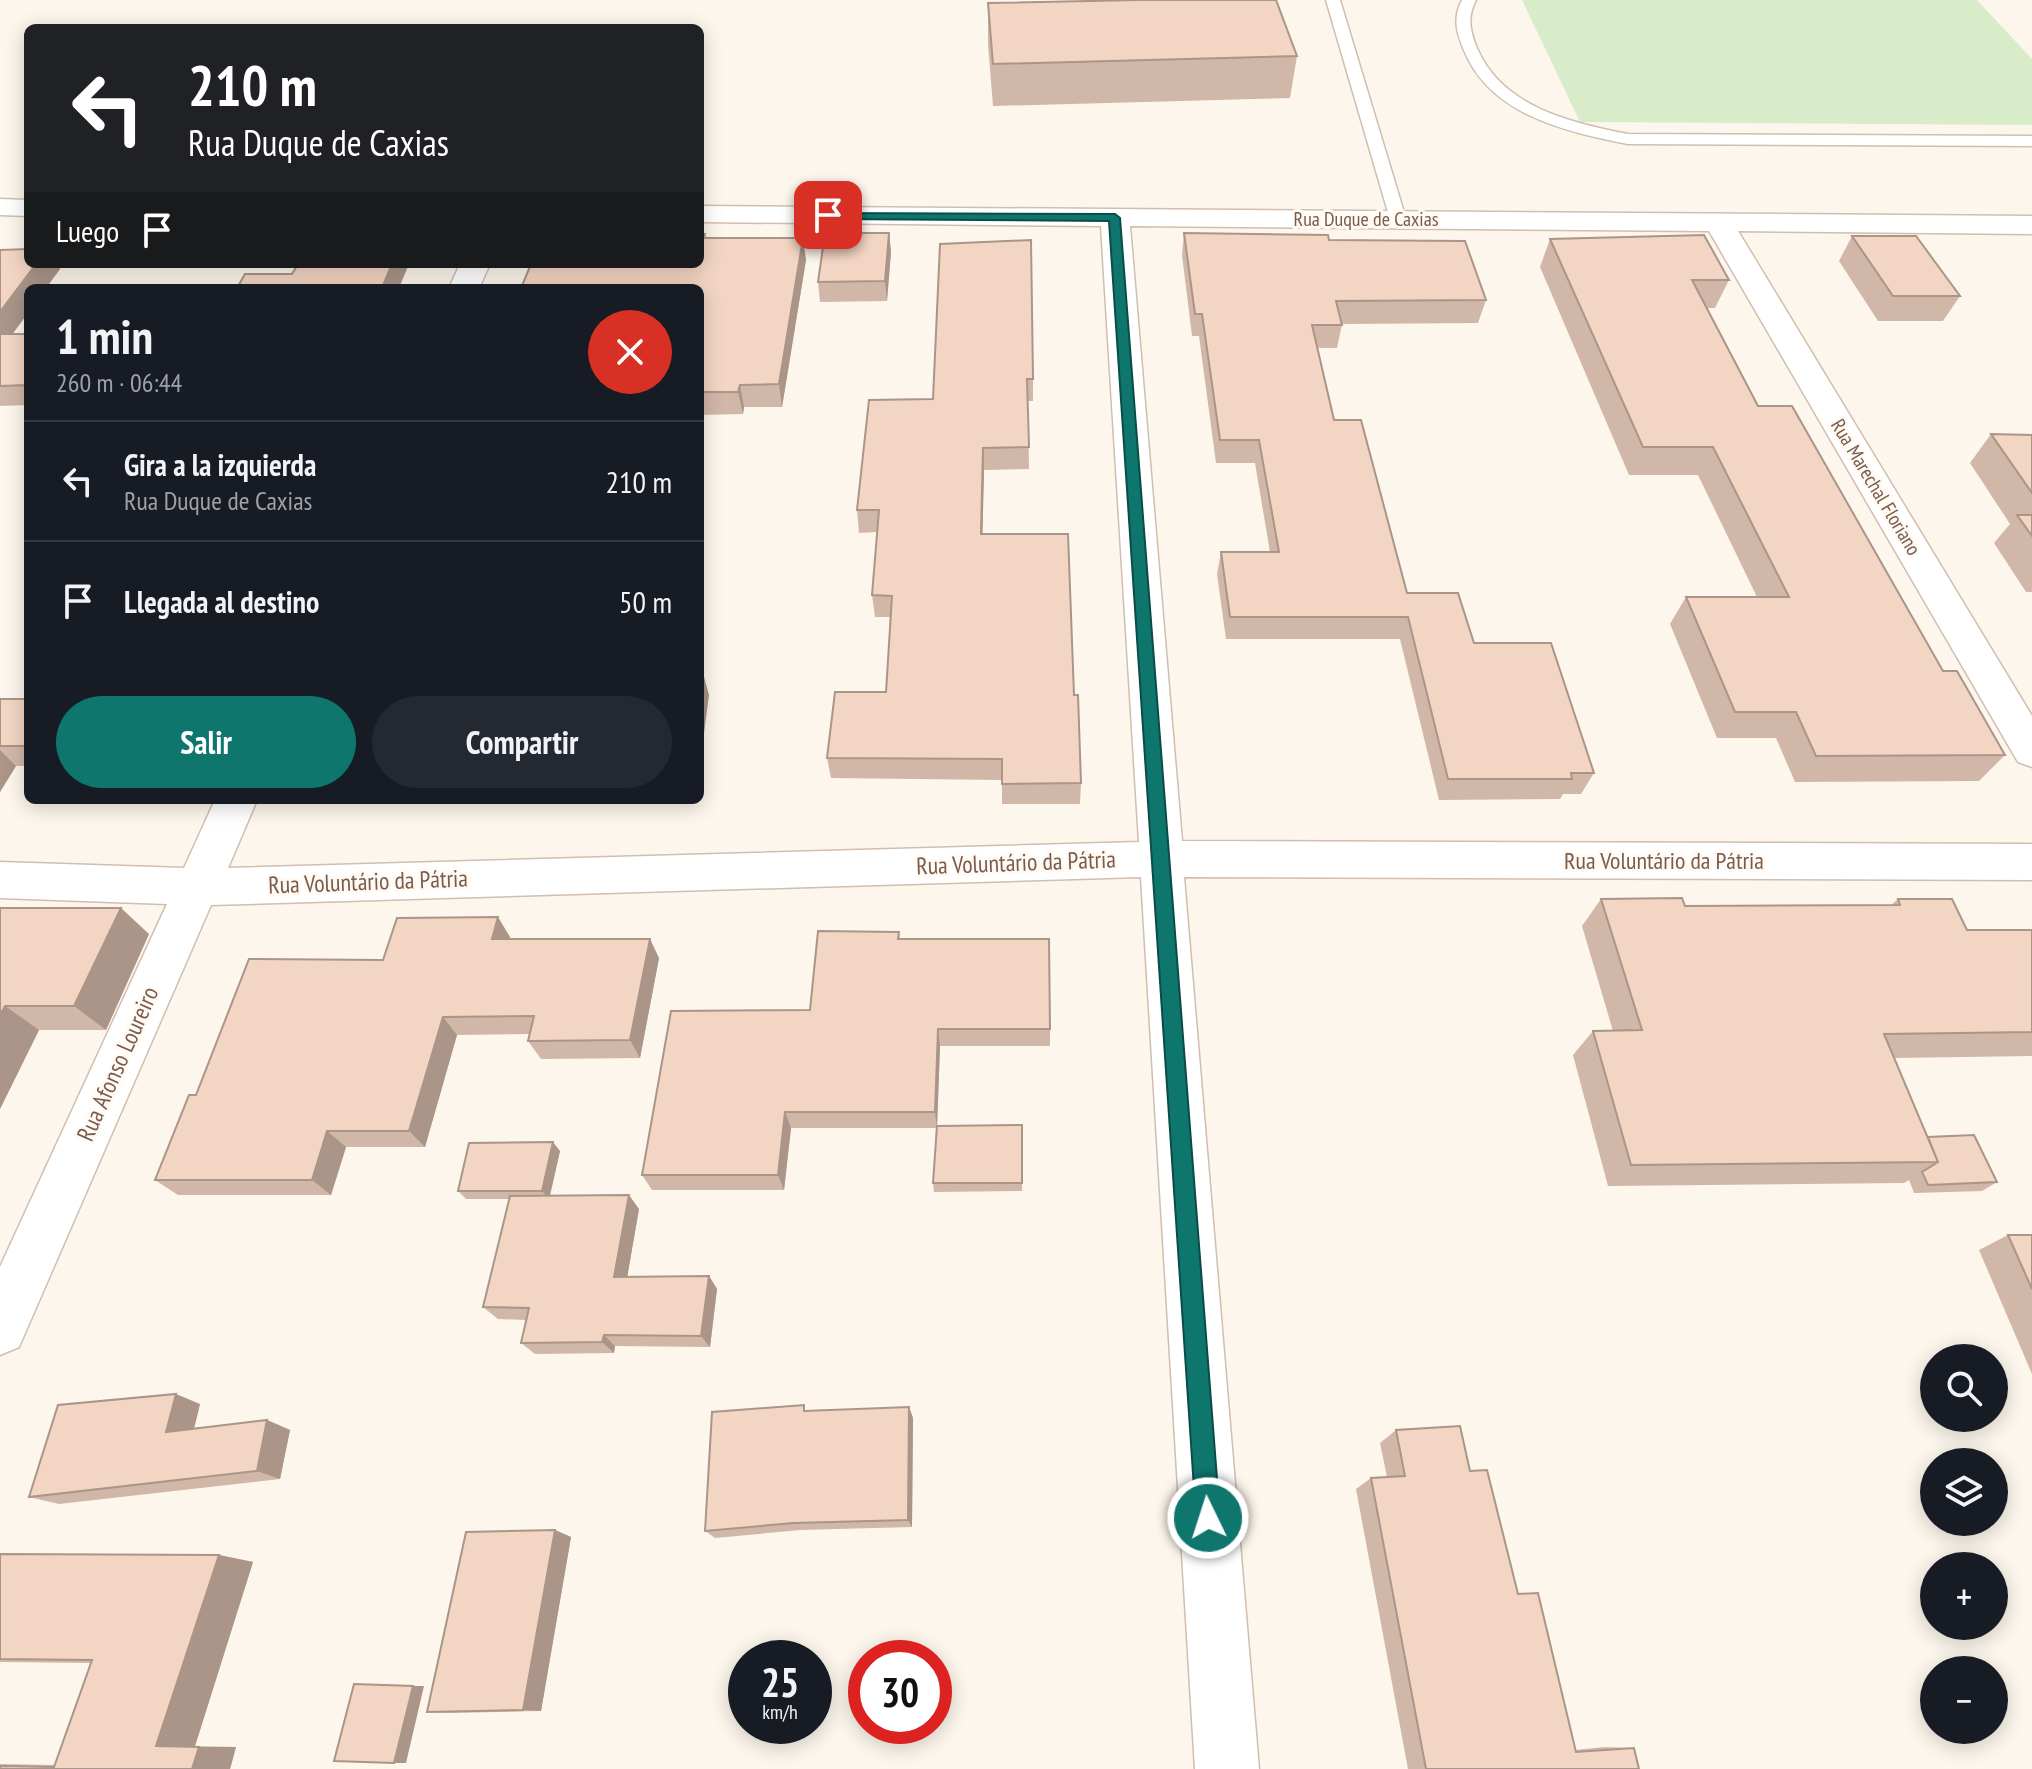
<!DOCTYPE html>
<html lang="es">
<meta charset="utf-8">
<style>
body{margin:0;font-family:"PT Sans Narrow",sans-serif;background:#242831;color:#f1f3f6;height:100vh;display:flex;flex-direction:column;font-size:30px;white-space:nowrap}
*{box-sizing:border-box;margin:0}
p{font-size:26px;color:#9ea1a6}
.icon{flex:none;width:44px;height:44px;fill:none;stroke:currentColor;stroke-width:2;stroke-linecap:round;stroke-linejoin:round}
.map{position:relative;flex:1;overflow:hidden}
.sheet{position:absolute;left:24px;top:284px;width:680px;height:520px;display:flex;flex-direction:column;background:#171b24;border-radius:12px;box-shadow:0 4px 20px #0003}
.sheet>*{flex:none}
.guide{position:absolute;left:24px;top:24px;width:680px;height:244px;border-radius:12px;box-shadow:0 4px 20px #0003;background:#202124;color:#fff;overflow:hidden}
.buttons{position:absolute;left:1920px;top:1344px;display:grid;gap:16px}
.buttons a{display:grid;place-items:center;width:88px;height:88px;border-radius:50%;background:#171b24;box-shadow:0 4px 20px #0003;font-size:40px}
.speed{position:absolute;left:728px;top:1640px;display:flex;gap:16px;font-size:40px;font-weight:700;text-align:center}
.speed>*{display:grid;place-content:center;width:104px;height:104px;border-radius:50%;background:#171b24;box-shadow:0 4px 20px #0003;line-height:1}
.speed small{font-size:20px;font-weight:400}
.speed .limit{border:12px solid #d22;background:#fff;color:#111}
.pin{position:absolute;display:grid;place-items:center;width:68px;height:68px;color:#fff;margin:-34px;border-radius:16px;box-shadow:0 4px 12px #0006}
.me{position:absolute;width:88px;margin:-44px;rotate:356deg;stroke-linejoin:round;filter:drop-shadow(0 0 6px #0008)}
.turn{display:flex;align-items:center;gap:28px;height:168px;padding:0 32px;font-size:36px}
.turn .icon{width:104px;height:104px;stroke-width:2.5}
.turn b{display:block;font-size:56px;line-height:68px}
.then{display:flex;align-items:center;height:76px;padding:0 32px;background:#0003;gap:16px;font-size:30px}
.round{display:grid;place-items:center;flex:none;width:84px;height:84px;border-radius:42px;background:#242831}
.overview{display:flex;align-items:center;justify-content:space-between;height:136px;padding:0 32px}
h1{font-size:48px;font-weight:700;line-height:60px}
.cta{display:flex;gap:16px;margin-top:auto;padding:16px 32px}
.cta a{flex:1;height:92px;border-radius:48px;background:#0f766e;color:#fff;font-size:32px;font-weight:700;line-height:92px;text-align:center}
.cta a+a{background:#242831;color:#f1f3f6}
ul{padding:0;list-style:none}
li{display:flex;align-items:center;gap:24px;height:120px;padding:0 32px;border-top:2px solid #363941}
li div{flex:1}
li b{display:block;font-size:30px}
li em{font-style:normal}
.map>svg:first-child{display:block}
</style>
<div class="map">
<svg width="2032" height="1769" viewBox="0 0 2032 1769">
<rect width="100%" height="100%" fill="#fdf6ec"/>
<path fill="#d8ecc9" d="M1522 0H1977L2032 59V125L1580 122Z"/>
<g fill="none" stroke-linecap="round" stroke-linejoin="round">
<defs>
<path id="lane" d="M1326 0H1340L1406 219 1404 223 1398 224 1390 219Z
M1462 0H1476C1467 17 1470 31 1477 48 1502 107 1571 123 1628 134L2032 136V146L1628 144C1564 131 1489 115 1463 48 1456 31 1453 17 1462 0Z"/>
<path id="street" d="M0 199 28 200V216L0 215Z
M700 206 2032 216V234L1738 231 2032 716V767L2018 762 1709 231 1130 226 1182 841 2032 844V880L1184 877 1259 1769H1195L1141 877 211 905 19 1347 0 1355V1267L167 904 0 898V862L184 868 215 800H257L228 868 1139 842 1101 226 700 222Z
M460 264H490L479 288H449Z"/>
</defs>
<use href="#lane" stroke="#d1beb0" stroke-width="3"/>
<use href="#street" stroke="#d1beb0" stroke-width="3"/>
<use href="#lane" fill="#fff" fill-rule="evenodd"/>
<use href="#street" fill="#fff" fill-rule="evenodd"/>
</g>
<path fill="#d1b7a8" d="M988 3 1297 56 1290 98 993 106 988 44Z
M889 233 891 252 887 301 820 302 818 282Z
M1184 233 1329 240 1486 300 1478 323 1342 324 1337 348H1318L1334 420 1407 593 1474 643 1594 773 1581 794H1563L1560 799 1439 800 1400 639H1226L1217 574 1221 552H1270L1255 463H1216L1199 336H1192L1182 255Z
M705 234 706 238 806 260 782 407H744L743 414 700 415V288Z
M1852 236 1960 296 1943 321H1878L1839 261Z
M1550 239 1729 280 1715 308H1707L1758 406 1943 671 2005 755 1979 781 1795 782 1776 738H1717L1670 624 1686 597H1757L1698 475H1629L1540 267Z
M940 244 1033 379V401H1028L1029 469 984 470 982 534 1074 695 1081 783 1080 804H1002V780L831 778 827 758 886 692 890 617H875L872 595 877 532 859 533 857 510 933 399Z
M0 250 28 264H57L60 269 12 334H28V405L0 406Z
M1991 434 2032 435V592H2026L1994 543 2010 524 1970 463Z
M0 699H28V766H16L0 792Z
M1601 899 1685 906 1891 905 1898 899 1967 930H2032V1056L1894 1058 1928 1137 1997 1182 1982 1191 1914 1193 1909 1180 1904 1183 1608 1186 1573 1055 1593 1031H1613L1582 926Z
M0 908 149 934 106 1030H39L0 1109Z
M899 932 900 939 1050 1029V1046H940L937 1126 1022 1125V1191L934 1192 933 1183 936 1128H791L784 1190H652L642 1175 810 1010Z
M510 937V939L659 958 640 1058 541 1059 528 1041 530 1034 457 1035 425 1147H346L331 1195H178L155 1180 383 960Z
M560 1151 550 1196 639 1209 627 1277 709 1276 717 1289 710 1347 615 1346 614 1353 535 1354 521 1343 527 1320 498 1319 483 1307 509 1199H466L458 1191Z
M2008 1235H2032V1374L1979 1250Z
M200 1404 194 1428 267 1420 290 1430 280 1479 59 1504 29 1497Z
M909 1407 913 1418 912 1527 800 1530 715 1538 705 1531 808 1411Z
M1396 1430 1470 1471 1518 1594 1575 1750 1605 1747 1634 1748 1639 1769H1408L1356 1489 1371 1478 1387 1477 1380 1443Z
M555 1530 571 1537 541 1711 448 1713 427 1712Z
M0 1554 219 1555 253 1562 195 1746 236 1747 230 1769H0V1764L55 1765 91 1663 0 1662Z"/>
<path fill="#aa9588" d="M889 233 891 252 887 301 885 281Z
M803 238 806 260 782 407 779 384Z
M36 264H57L60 269 46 288H28V313L0 351V312Z
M392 264H409L399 288H382Z
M740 385 744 407 743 414 738 392Z
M983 448 984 470 982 556 981 534Z
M703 673 709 695 700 764V695Z
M0 750 16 766 0 792Z
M121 908 149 934 106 1030 74 1006Z
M498 917 510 937 504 958 492 939Z
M650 939 659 958 640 1058 630 1040Z
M5 1006 39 1030 0 1109V1015Z
M443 1017 457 1035 425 1147 409 1131Z
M938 1029 940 1046 937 1128 935 1112Z
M785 1112 791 1128 784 1190 778 1175Z
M327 1131 346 1147 331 1195 312 1180Z
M553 1142 560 1151 549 1199 542 1191Z
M629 1195 639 1209 625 1290 614 1277Z
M709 1276 717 1289 710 1347 701 1336Z
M604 1335 615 1346 614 1353 602 1342Z
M176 1394 200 1404 191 1441 166 1432Z
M909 1407 913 1418 912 1527 908 1520Z
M267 1420 290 1430 280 1479 257 1471Z
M555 1530 571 1537 541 1711 523 1710Z
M219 1555 253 1562 195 1746H156Z
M413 1686H424L406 1763H394Z
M199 1747H236L230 1769H192Z"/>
<path fill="#f3d5c3" stroke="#aa9588" stroke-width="2" d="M1138 0H1276L1297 56 993 64 988 3Z
M825 233H889L885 281 818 282Z
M1184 233 1328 235 1329 240 1465 241 1486 300 1336 301 1342 325H1312L1334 420H1361L1407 593H1458L1474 643H1551L1594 773H1571L1572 779H1448L1408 617H1230L1221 552H1279L1259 440H1220L1202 314H1195Z
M700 234H705L704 238H803L779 384 740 385 738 392H700V288H521L531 264H700Z
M1704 235 1729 280H1692L1758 406H1792L1943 671H1957L2005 755 1816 756 1796 712H1735L1686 597H1789L1713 447H1643L1550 239Z
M1852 236H1916L1960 296H1893Z
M1031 240 1033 379H1027L1029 447 983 448 981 534H1068L1074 695H1078L1081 783 1002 784V759L827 758 835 692H886L892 596 872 595 879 510H857L869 400 933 399 940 244Z
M28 249V264H36L0 312V250Z
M298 264H392L382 288H237L245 274H292Z
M0 334H28V385L0 386Z
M1991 434 2032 435V493Z
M2017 515H2032V536Z
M700 673H703L700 695Z
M0 699H28V746H0Z
M1682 898 1685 906 1900 905 1898 899H1952L1967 930H2032V1032L1884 1034 1938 1162 1631 1165 1593 1031 1642 1030 1601 899Z
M0 908H121L74 1006H5L0 1015Z
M498 917 492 939H650L630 1040 528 1041 534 1016 443 1017 409 1131H327L312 1180H155L189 1095H196L249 959 383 960 397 918Z
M818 931 899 932 898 939H1049L1050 1029H938L935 1112H785L778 1175H642L671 1011 810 1010Z
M1022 1125V1183H933L937 1126Z
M1974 1135 1997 1182 1928 1185 1922 1172 1938 1162 1928 1137Z
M553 1142 542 1191H458L469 1143Z
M629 1195 614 1277 709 1276 701 1336 604 1335 602 1342 521 1343 529 1308 483 1307 510 1196Z
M2008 1235H2032V1289Z
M176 1394 166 1432 267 1420 257 1471 29 1497 58 1405Z
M804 1405V1411L909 1407 908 1520 793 1523 705 1531 712 1412Z
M1460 1426 1470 1471 1487 1470 1518 1594 1538 1593 1576 1752 1634 1748 1639 1769H1426L1371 1478 1405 1476 1396 1430Z
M555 1530 523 1710 427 1712 466 1532Z
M0 1554 219 1555 156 1746 199 1747 192 1769H0V1766L54 1767 92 1660 0 1659Z
M354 1684 413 1686 394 1763 334 1761Z"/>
<path fill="#0f766e" stroke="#0a4d48" stroke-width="2" d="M823 213 1115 214 1120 218 1220 1518 1217 1527 1208 1530 1200 1527 1196 1518 1109 221 828 219 823 218Z"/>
<g text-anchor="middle" stroke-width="6" stroke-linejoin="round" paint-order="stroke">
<g font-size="20" fill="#7a5c4d" stroke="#fffaf3">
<text x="1366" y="226">Rua Duque de Caxias</text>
<text transform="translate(1876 487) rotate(59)" y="7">Rua Marechal Floriano</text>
</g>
<g font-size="24" fill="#7a5c4d" stroke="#fffaf3">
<text x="1664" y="869">Rua Voluntário da Pátria</text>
<text transform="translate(1016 863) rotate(-2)" y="8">Rua Voluntário da Pátria</text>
<text transform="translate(368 882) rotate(-2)" y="8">Rua Voluntário da Pátria</text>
<text transform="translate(118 1064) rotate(-66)" y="8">Rua Afonso Loureiro</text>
</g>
</g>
</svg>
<div class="buttons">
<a><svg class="icon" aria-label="search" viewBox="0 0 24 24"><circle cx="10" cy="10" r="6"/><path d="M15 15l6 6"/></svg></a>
<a><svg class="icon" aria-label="layers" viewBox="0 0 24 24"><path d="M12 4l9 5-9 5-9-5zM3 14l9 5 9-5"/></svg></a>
<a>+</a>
<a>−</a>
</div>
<div class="speed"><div>25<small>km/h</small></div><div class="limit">30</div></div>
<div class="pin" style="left:828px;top:215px;background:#d93025"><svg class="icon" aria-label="arrive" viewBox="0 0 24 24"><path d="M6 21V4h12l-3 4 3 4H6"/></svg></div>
<svg class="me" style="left:1208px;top:1518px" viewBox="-20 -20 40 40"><circle r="17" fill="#0f766e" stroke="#fff" stroke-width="3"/><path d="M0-11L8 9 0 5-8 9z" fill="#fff"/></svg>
<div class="guide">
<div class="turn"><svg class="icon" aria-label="left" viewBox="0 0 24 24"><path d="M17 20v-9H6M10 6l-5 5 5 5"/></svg><div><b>210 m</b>Rua Duque de Caxias</div></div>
<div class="then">Luego<svg class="icon" aria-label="arrive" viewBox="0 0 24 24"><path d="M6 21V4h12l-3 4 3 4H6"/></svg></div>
</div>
<section class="sheet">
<div class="overview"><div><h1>1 min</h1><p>260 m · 06:44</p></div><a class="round" style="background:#d93025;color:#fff"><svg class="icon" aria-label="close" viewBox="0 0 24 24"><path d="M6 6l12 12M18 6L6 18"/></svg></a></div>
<ul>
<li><svg class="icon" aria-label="left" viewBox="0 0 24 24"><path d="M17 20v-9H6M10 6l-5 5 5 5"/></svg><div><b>Gira a la izquierda</b><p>Rua Duque de Caxias</p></div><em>210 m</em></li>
<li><svg class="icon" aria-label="arrive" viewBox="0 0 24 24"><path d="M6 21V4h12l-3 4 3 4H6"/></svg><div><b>Llegada al destino</b></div><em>50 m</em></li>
</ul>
<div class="cta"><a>Salir</a><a>Compartir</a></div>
</section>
</div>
